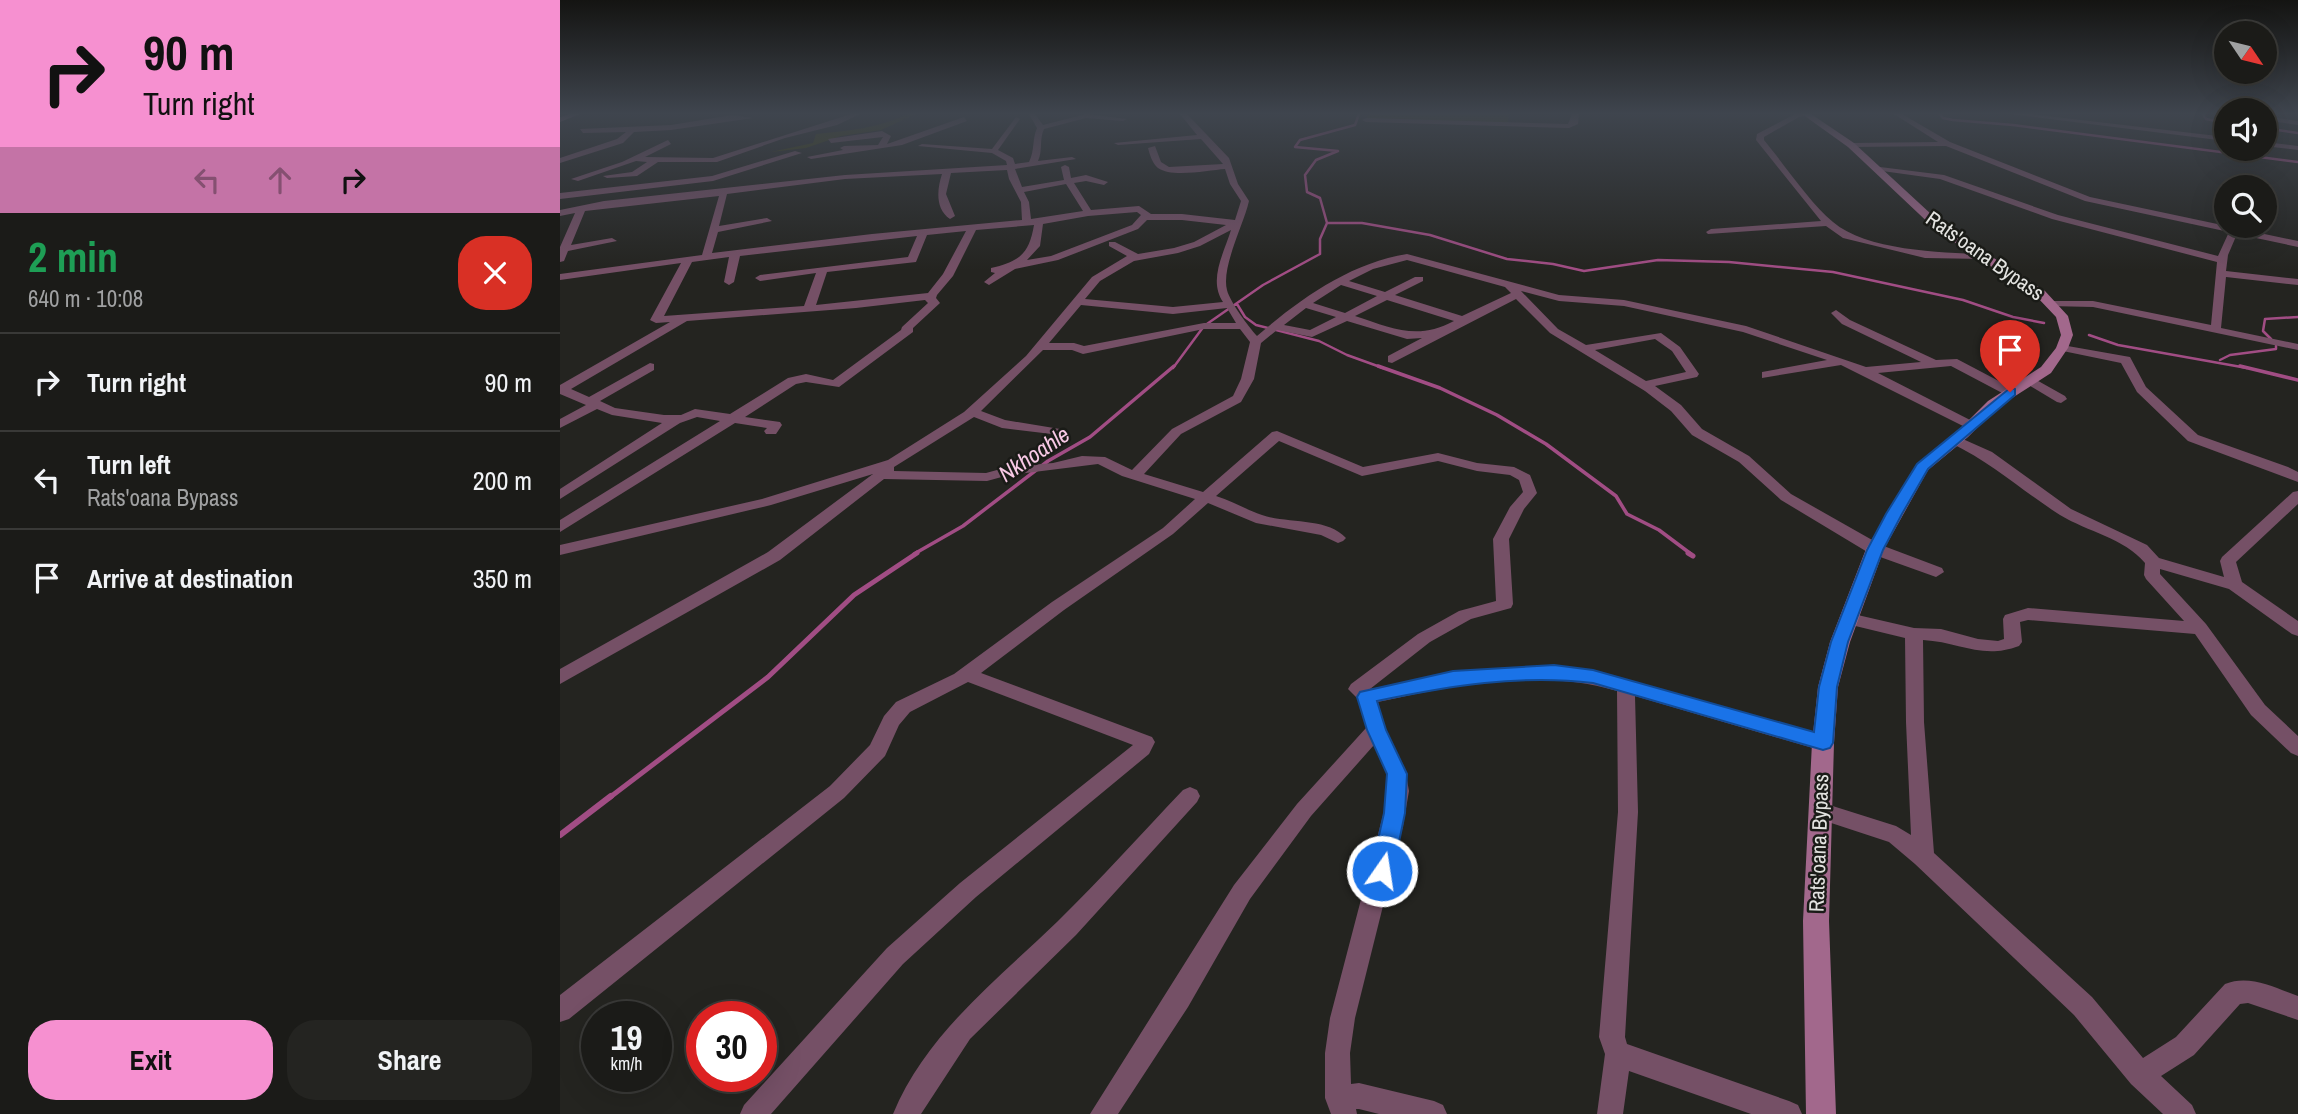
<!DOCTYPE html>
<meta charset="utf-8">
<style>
body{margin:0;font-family:"Archivo Narrow",sans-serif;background:#242421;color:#f1f3f6;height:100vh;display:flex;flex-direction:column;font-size:26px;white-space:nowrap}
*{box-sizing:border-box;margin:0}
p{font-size:23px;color:#a0a1a2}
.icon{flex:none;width:38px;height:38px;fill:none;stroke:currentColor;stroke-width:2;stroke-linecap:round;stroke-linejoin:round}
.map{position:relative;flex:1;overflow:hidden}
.sheet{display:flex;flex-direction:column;background:#1b1b18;width:560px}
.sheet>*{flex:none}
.banner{background:#f690d0;color:#111;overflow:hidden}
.needle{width:46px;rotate:125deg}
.buttons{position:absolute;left:1654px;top:21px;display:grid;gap:14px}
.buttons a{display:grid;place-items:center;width:63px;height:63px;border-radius:50%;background:#1b1b18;box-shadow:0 7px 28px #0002,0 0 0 2px #393937;font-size:35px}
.speed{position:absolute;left:21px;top:1001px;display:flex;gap:14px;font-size:35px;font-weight:700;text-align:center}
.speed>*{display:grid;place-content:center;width:91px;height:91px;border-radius:50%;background:#1b1b18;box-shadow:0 7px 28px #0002,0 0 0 2px #393937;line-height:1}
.speed small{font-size:18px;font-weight:400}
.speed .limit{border:10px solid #d22;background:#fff;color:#111}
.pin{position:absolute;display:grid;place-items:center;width:60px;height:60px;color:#fff;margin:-72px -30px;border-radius:50% 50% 50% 0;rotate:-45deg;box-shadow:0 0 7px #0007}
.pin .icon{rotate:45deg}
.me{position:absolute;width:77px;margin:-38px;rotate:13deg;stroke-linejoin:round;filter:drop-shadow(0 0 5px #0008)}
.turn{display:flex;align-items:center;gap:24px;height:147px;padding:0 28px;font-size:32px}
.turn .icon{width:91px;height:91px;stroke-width:2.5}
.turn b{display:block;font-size:49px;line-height:60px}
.lanes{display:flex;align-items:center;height:66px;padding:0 28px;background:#0003;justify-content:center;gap:35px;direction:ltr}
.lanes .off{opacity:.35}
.round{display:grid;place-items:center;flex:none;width:74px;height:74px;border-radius:28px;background:#242421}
.headline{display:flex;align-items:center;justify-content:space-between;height:119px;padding:0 28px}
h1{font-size:42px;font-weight:700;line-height:52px;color:#1e9e55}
.cta{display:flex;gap:14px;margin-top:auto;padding:14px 28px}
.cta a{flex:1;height:80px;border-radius:28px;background:#f690d0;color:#111;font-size:28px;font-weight:700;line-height:80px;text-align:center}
.cta a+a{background:#242421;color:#f1f3f6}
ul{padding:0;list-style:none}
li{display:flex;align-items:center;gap:21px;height:98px;padding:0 28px;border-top:2px solid #393937}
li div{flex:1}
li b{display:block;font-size:26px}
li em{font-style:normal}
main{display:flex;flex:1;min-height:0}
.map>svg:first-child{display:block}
</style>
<main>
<section class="sheet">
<div class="banner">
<div class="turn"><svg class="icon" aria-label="right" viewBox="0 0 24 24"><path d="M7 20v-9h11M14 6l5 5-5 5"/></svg><div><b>90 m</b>Turn right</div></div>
<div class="lanes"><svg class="icon off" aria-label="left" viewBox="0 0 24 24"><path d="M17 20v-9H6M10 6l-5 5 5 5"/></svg><svg class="icon off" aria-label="ahead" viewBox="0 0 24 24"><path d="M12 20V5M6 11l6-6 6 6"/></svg><svg class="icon" aria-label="right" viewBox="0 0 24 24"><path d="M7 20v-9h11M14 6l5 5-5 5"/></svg></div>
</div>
<div class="headline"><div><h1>2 min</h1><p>640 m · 10:08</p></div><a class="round" style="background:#d93025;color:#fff"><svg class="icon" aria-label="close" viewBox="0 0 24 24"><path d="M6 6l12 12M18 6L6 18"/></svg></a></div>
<ul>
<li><svg class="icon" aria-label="right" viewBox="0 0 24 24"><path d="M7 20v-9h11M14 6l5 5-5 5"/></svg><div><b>Turn right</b></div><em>90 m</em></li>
<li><svg class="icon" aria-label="left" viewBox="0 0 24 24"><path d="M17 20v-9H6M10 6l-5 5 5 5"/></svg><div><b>Turn left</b><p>Rats'oana Bypass</p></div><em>200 m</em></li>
<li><svg class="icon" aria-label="arrive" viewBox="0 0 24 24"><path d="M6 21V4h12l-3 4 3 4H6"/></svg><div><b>Arrive at destination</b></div><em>350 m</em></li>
</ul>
<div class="cta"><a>Exit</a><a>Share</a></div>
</section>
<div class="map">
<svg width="1738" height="1114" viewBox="0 0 1738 1114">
<rect width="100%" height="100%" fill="#242420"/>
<path fill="#3c3e0a" d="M348 114H356L321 130 281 136 246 148 211 152 253 143 256 134C288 131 318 128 348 114Z
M809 114H949L947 125 806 119Z"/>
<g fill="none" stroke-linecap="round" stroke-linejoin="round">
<path stroke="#a14d84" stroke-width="2.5" d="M1380 114 1383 118 1393 120 1453 125 1738 162
M1643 114 1646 119 1666 123
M1704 128 1738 133
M767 223H802L870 235 947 259 993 264 1024 271 1098 260 1169 262 1273 272 1403 300 1453 317 1484 323
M677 304 685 317 696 325 759 341 787 355 823 368
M1529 335 1558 345 1687 368
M1711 339 1703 331 1705 319 1738 317
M1660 360 1670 355 1716 349V346
M613 368 644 326 703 285 760 254V239L767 223 760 198 747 192 745 175 756 160 778 151 735 147 740 140 795 125 799 114"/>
<path stroke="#a14d84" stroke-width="3.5" d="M818 366 880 388 937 415 986 444 1056 496 1067 514 1099 530 1131 554
M1680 366 1738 380
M354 554 403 526 488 461 530 437 614 366"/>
<path stroke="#a14d84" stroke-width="5" d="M1128 553 1133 556
M49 798 208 677 294 595 357 553"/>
<path stroke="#a14d84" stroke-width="6" d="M0 835 51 796"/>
<path fill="#755066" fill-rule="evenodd" d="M291 114H300L277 125 225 138 157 162H98L77 176 47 178 43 176 72 172 87 162 76 161 18 181 11 179 62 162 108 140 111 144 85 157 153 158Z
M469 114H475L483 125 526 114 567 119 563 121 526 118 484 129C479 140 483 150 478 161L512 157 516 159 455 169 462 187 504 180 501 167 505 165 509 167 511 178 526 175 548 182 544 185 526 181 514 183 531 210 579 206 591 214H622L675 220 681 201 670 184 665 169C649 170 612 178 598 168 592 163 590 155 588 148L595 146 601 162 609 167 663 164 641 139 558 145 554 143 637 135 620 114H627L669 158 678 184 689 201C684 224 661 267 667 290 670 302 688 326 697 336 740 299 790 263 847 254L999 295 1064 300 1186 326 1306 367 1361 362 1282 324 1271 313 1276 310 1290 320 1376 360 1397 359 1454 389V395H1446L1391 366 1318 373 1416 423V429L1411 430 1281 365 1202 378V372L1267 360 1183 332 1064 306 999 301 961 291 998 329 1026 345 1101 333 1120 347 1139 374 1137 377 1095 386 1121 405 1142 429 1189 456 1231 494 1321 545 1382 568 1384 572 1376 577 1309 553 1221 500 1179 462 1132 435 1111 411 1085 391 990 333 956 299 832 363 828 362V356L862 338 847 339 787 321 752 337 717 330 701 343 694 379 681 402 621 434 584 474 643 492 712 432 717 431 803 467 878 453 917 463 954 467 970 475 977 493 964 509 949 539 953 604 951 608 911 619 870 642 810 689 891 674 947 668 1033 670 1270 738 1273 743 1270 748 1263 751 1075 696 1078 812 1065 1037 1067 1044 1229 1101 1238 1105 1242 1114H1191L1069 1071 1063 1114H1037L1045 1054 1039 1037 1058 812 1057 691C979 668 895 685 818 702L825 729 845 769 849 791 843 826 795 1018 790 1053 791 1084 799 1083 874 1101 883 1105 887 1114H819L799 1109H796L797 1114H771L765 1098V1053L770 1018 827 800V774L814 745 751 816 690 899 628 1007 558 1114H530L674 885 737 804 806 728 799 700 788 689 791 684 858 634 899 611 936 601 933 539 950 507 963 492 959 480 950 475 917 471 878 461 802 476 719 441 656 496C672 501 687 510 702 515 727 524 767 517 786 538L783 541 778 543 761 535 696 523 648 503 613 534 504 610 421 673 592 737 595 742 589 754 416 897 343 964 211 1114H180L184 1105 327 948 400 883 573 745 408 682 350 712 339 725 325 756 284 798 9 1019 0 1022V995L270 786 310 745 324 716 336 702 394 674 492 602 603 528 635 499 562 476 538 464 449 475 427 481 324 479 220 560 0 684V669L208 552 313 474 211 505 0 555V545L202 499 328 460 404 412 466 356 532 277 567 256 549 246V242H555L578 254 614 248 634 242 666 225 622 220H587L578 229 498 260 455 269 429 285 424 282 435 273 431 272V268C460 261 469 254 474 225L416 230 393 276 377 295 376 298 380 303 353 328V332L279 387 246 382 236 384 185 417 220 422 222 425 216 434H206L204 431 207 428 175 423 0 532V520L160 421 137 417 120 423 0 499V489L102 423 52 415 37 409 0 428V419L26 405 0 394V385L110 322 96 323 90 320 121 263 0 280V274L142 255 159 196 25 211 11 245 52 238 57 241 8 251 4 261 0 262V247L15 213 0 216V210L44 201 285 175 447 165 446 161 432 153 358 146 362 144 432 149 456 117 460 119 438 150 453 158 455 164 469 162C475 150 472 139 477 128ZM447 170 449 179 461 202 462 220 312 234 152 253 158 232 212 221 207 218 159 226 167 194 285 179 382 174C377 189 375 209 390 219L395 216 386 194 391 173ZM506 184 523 211 471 219 469 202 464 192ZM577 212 581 215 572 225 491 256 467 260 480 246 483 224 528 216ZM671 230C664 253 648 280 663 302L613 307 525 299 540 281 574 261 618 253 640 246ZM406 231 383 274 368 293 256 305 267 272 356 262 367 235ZM357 236 348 257 200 275 195 278 200 281 256 273 244 306 104 316 132 262 169 257 164 282 169 285 174 282 180 256ZM847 260 945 287 951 293 902 316 835 295 863 281V277H855L825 292 789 281 813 269ZM781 285 817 296 785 313 753 303ZM365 300 368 303 342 327 341 330 273 380 246 374 228 378 170 414 135 409 121 415H104L55 408 40 401 94 370V364L90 363 29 397 11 389 127 321 296 308ZM827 300 894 321C857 341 832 328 795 316ZM521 305 613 314 667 308 676 323H644L524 346 514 343H489ZM746 308 776 317 750 330 724 325ZM644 329H680L690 342 681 379 673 396 612 429 572 470 545 457 522 456 493 463 448 467 426 473 334 471V467L414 417 442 428 500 435V429L445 420 421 411 483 350H512L523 354ZM1095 339 1112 351 1126 372 1086 381 1035 350Z
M1012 114H1019L1018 124 1009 128 806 122 802 120 806 118 1008 124Z
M1235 114 1251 115 1239 117 1204 137V140C1224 164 1250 203 1273 222 1305 250 1381 253 1422 254L1425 255V259L1365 258 1283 238 1266 226 1148 234 1146 232 1151 229 1261 221 1196 140 1197 134Z
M1334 114H1342L1390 142 1530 197 1738 241V247L1677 234 1668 255 1666 271 1738 279V285L1666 277 1661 328 1738 344V350L1533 307 1489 306V302L1493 301H1533L1651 325 1657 262 1492 219 1380 179 1315 170 1312 166 1384 175 1498 215 1658 256 1669 232 1525 201 1386 146 1291 147 1287 145 1291 143 1378 142Z
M1451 114H1470L1666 137V141Z
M172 115 193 118 111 130 74 132 63 143 0 163V158L57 139 66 132 23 133 20 129 111 125Z
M1704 116 1738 121V125L1704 120Z
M404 117 407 121 342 145 251 159 247 157 283 150 280 148 284 146 318 145 323 137 271 143 268 139 322 131 331 136 327 144 330 143Z
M1704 142 1738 146V150L1704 146Z
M235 151 242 153 153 181 0 199V193L152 176Z
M1502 345 1570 357 1586 387 1638 435 1728 467 1738 472V482L1628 441 1577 392 1561 363 1498 350 1496 348Z
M1471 377 1505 396 1507 399 1501 403 1497 402 1467 384V378Z
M1396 436 1432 452 1511 509 1587 545 1599 558 1664 577 1660 561 1662 557 1733 492 1738 491V504L1676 562 1682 582 1738 621V636L1732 634 1669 589 1600 569V574L1646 624 1705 705 1738 736V756L1731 753 1691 715 1635 634 1468 620 1460 622 1462 642 1459 646C1422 660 1400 642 1363 640L1364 722 1374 853 1532 997 1583 1058 1616 1037 1665 984C1690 974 1715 988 1738 996V1020L1688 1003 1680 1004 1634 1055 1601 1076 1632 1105 1636 1114H1603L1571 1084 1514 1015 1355 864 1329 842 1253 817 1250 811 1253 805 1260 802 1336 826 1351 835 1346 722 1345 638 1283 623 1281 619 1283 615 1289 613 1354 628 1381 629 1418 639 1438 641 1444 639 1443 619 1445 615 1468 608 1624 621 1586 579 1584 575 1585 563C1564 538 1528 532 1500 515 1462 491 1434 464 1391 443L1389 440Z
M630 787 637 790 640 796 637 802 516 935 410 1039 361 1114H333C366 1034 437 980 498 921 541 879 581 834 623 790Z"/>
<path fill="#a2688c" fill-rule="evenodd" d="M10 114H20L0 122V117Z
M1242 114H1251L1294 143 1384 226 1485 291 1508 316 1513 335 1508 348 1491 373 1438 407 1408 437 1368 470 1324 549 1290 642 1278 687 1274 743 1269 921 1276 1114H1246L1243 921 1252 743 1258 687 1270 642 1306 549 1357 464 1398 431 1428 401 1481 367 1496 348 1501 335 1496 317 1477 297 1376 230 1288 147Z"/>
</g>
<linearGradient id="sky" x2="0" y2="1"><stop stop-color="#141412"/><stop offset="0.42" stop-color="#3f454e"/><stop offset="1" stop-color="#3f454e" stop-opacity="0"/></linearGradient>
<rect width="1738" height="270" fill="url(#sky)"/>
<path fill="#1a73e8" stroke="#114b97" stroke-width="2" d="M1450 388 1455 389V395L1368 469 1342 514 1323 550 1288 642 1277 687 1273 743 1270 748 1263 750 1033 683C960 674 889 686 817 701L826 730 847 774 845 813 833 871 830 878 822 881 814 878 811 871 824 813 827 774 807 730 797 697 800 692 893 671 994 665 1033 670 1254 732 1259 687 1271 642 1307 550 1326 514 1357 464Z"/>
<g text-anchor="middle" stroke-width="5" stroke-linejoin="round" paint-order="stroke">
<g font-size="21" fill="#e3e3e0" stroke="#1a1b17">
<text transform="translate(1425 256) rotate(35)" y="7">Rats'oana Bypass</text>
<text transform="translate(1259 843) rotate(-88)" y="7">Rats'oana Bypass</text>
</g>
<g font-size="23" font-style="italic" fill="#f8c9e5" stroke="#1a1b17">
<text transform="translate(474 454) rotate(-34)" y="8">Nkhoahle</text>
</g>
</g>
</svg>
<div class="buttons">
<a><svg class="needle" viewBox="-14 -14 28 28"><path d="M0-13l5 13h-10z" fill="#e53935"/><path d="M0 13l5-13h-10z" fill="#a0a1a2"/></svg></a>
<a><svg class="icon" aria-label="sound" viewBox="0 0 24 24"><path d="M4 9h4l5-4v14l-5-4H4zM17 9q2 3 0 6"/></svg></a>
<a><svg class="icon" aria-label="search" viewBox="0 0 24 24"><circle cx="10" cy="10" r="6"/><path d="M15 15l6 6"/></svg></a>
</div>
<div class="speed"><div>19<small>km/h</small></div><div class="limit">30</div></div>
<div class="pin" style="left:1450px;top:392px;background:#d93025"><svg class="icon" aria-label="arrive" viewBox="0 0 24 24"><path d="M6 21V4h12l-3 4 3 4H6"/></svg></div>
<svg class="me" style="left:822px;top:871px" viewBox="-20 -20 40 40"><circle r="17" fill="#1a73e8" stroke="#fff" stroke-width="3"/><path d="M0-11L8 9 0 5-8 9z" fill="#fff"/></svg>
</div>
</main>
